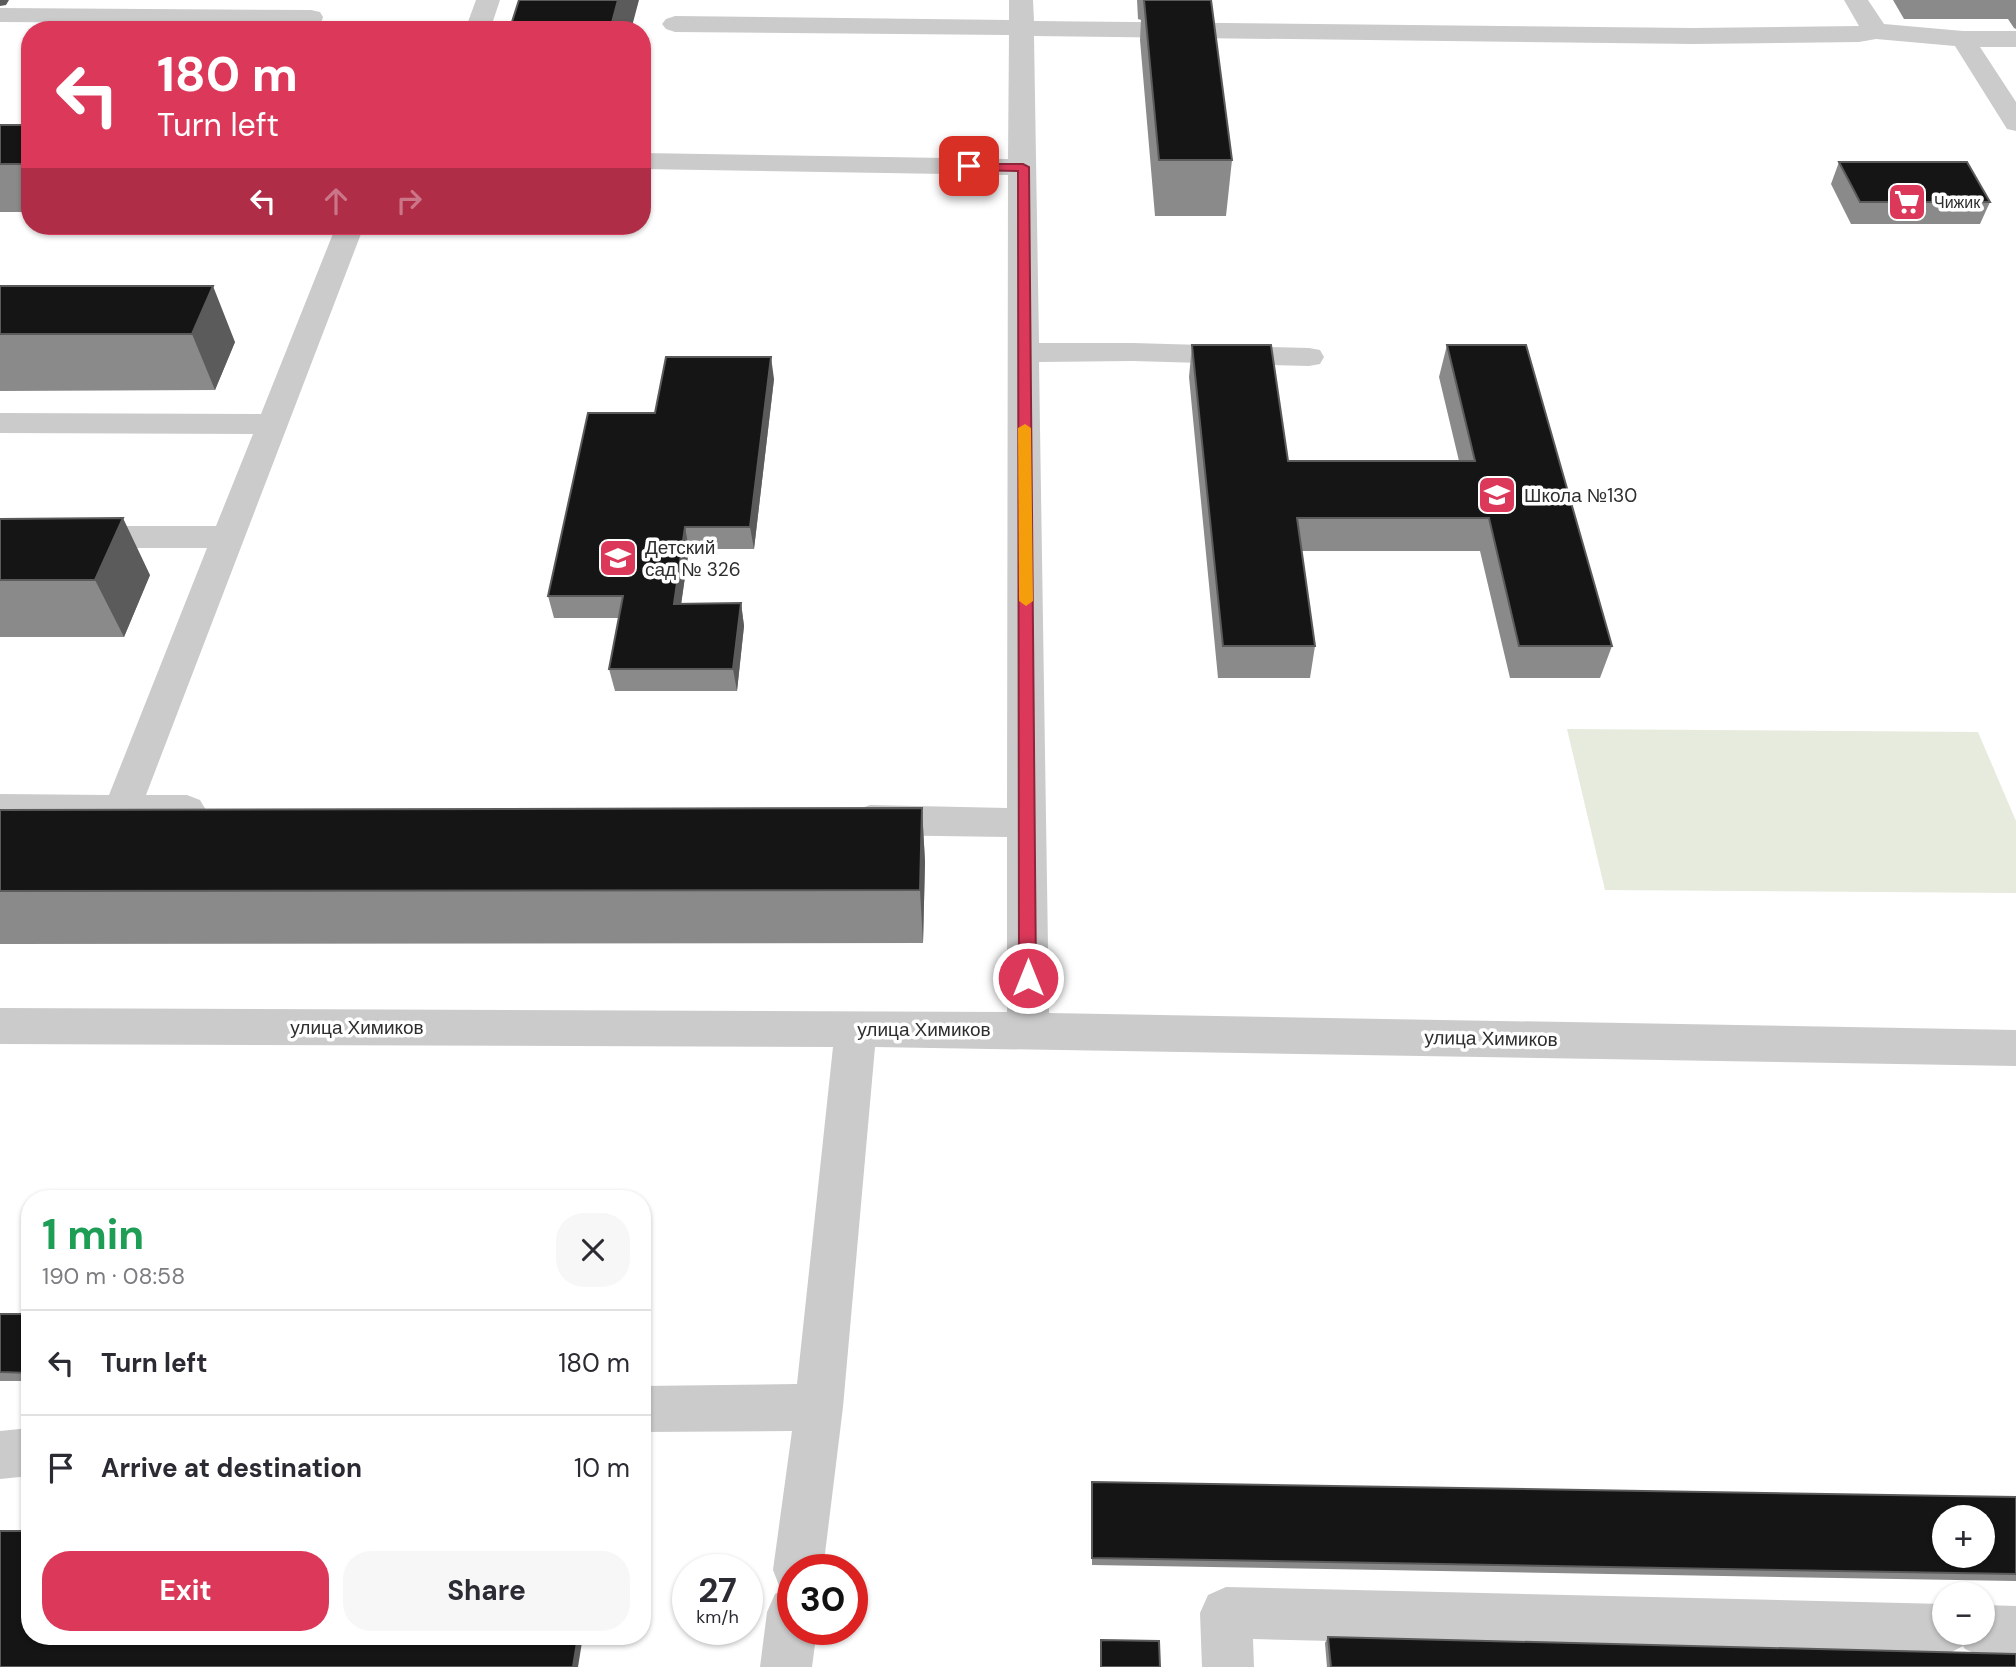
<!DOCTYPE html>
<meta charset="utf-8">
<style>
body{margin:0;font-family:"DM Sans",sans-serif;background:#f7f7f7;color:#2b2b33;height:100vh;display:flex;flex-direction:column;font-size:26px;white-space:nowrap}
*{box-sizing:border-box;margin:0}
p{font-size:23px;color:#7c7c81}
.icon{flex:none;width:38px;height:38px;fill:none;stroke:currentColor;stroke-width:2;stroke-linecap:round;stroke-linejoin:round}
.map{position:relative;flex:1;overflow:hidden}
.drawer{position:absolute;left:21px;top:1190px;width:630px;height:455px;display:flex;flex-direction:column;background:#fff;border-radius:28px;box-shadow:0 2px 5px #0004}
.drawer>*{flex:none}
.hud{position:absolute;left:21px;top:21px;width:630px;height:214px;border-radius:28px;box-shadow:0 2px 5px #0004;background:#dc395a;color:#fff;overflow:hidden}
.controls{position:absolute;left:1932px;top:1505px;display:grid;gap:14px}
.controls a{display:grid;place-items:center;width:63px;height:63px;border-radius:50%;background:#fff;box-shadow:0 2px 5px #0004;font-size:35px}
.speed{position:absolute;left:672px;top:1554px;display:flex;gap:14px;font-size:35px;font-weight:700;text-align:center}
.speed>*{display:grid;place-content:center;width:91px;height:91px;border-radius:50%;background:#fff;box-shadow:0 2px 5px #0004;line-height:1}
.speed small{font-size:18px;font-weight:400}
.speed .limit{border:10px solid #d22;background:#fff;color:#111}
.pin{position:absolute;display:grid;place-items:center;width:60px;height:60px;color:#fff;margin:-30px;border-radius:14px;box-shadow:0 4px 10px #0006}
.me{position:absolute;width:77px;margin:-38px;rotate:0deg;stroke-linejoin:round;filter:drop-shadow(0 0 5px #0008)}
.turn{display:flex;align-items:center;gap:24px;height:147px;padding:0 21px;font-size:32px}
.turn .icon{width:91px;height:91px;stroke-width:2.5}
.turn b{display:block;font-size:49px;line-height:60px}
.lanes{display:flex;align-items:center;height:66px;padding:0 21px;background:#0003;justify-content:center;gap:35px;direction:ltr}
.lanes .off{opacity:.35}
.round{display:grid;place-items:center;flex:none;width:74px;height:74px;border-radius:28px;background:#f7f7f7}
.overview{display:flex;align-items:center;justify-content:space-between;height:119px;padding:0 21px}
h1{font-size:42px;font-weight:700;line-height:52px;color:#1e9e55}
.button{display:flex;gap:14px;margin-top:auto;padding:14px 21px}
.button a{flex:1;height:80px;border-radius:28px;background:#dc395a;color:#fff;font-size:28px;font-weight:700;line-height:80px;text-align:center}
.button a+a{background:#f7f7f7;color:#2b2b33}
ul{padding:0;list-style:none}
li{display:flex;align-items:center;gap:21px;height:105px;padding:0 21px;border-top:2px solid #e1e1e2}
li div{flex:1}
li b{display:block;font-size:26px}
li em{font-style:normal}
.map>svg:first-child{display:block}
</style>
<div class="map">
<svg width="2016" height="1667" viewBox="0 0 2016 1667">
<rect width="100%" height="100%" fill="#fff"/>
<path fill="#e6ebdd" d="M1567 729 1978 732 2016 821V893L1605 890Z"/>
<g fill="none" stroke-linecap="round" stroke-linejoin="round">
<path fill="#cbcbcb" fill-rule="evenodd" d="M476 0H500L490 30H465Z
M1009 0H1033L1034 21 1693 28 1859 26 1844 0H1868L1884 24 1963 31H2016V47H1980L2016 102V131L2007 129 1955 46 1876 39 1859 42 1693 44 1034 36 1039 343H1133L1309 348 1320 350 1324 357 1320 364 1309 366 1133 361 1039 362 1049 1013 2016 1030V1066L875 1047 843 1407 823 1570H793V1629H817L812 1667H760L767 1612 775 1594 784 1590 780 1588 773 1570 792 1431 642 1432V1386L797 1384 833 1047 0 1044V1008L1007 1012V837L870 835 856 830 851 820 856 810 870 805 1007 808 1008 175 642 169V153L1008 159 1009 35 675 32 666 29 662 24 666 19 675 16 1009 20Z
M0 8 311 10 320 12 323 17 319 30H294L296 24 0 22Z
M336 226H364L146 795H187L200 800 206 810 200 820 187 825 0 824V794L109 795 207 548H0V526H216L253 434 0 433V413L261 414Z
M30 1428V1476L0 1479V1431Z
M1226 1587 1944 1604V1633H1983V1605L2016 1606V1658L1983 1657 1965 1649 1963 1646 1944 1656 1253 1639 1254 1667H1202L1200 1613 1208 1595Z"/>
</g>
<path fill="#8a8a8a" d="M519 0 631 30H512L511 25Z
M1137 0H1211L1232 160 1226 216H1155L1140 40 1141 20 1138 19Z
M1893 0H2016V29L2014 28 2008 19H1904Z
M0 125H30V212H0Z
M1839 162 1990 202 1980 224H1851L1831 184Z
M0 286 235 342 215 390 0 391Z
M1192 345 1288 461H1459L1439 377 1447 345 1612 646 1600 678H1510L1480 551H1302L1315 646 1310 678H1218L1189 377Z
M774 379 754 549H689L681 604 741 603 744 626 737 691H615L609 669 619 618H554L548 596 655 413Z
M0 519 150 575 124 637H0Z
M922 808 925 862 923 943 0 944V810Z
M0 1314H30V1381H0Z
M1092 1482 2016 1497V1581L1092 1565Z
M1328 1637 2016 1667H1327L1325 1643Z"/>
<path fill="#5b5b5b" d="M0 0H9L6 5 0 6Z
M618 0H639L631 30H610Z
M213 286 235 342 215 390 192 334Z
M771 357 774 379 754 549 750 527Z
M123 518 150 575 124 637 95 580Z
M685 527 689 549 678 626 674 604Z
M741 603 744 626 737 691 733 669Z
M922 808 925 862 923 943 920 890Z
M578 1636H583L578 1667H573Z"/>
<path fill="#151515" stroke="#5b5b5b" stroke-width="2" fill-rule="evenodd" d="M519 0H618L610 30H531L532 25H511Z
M1144 0H1211L1232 160H1159Z
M0 125H30V164H0Z
M1839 162H1967L1990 202H1860Z
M0 286H213L192 334H0Z
M1192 345H1271L1288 461H1475L1447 345H1526L1612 646H1519L1489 518H1297L1315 646H1223Z
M666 357H771L750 527H685L674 604 741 603 733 669H609L623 596H548L588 413H655Z
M123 518 95 580H0V519Z
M922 808 920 890 0 891V810Z
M0 1314H30V1373L0 1372Z
M1092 1482 2016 1497V1574L1092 1558ZM1944 1517H1983V1556H1944Z
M0 1531H30V1636H578L573 1667H0Z
M1328 1637 2016 1654V1667H1331Z
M1101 1640 1159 1641 1160 1667H1101Z"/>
<path fill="#dc395a" stroke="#8f253a" stroke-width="2" d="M965 164H1023L1029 167 1036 978 1034 983H1022L1019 978 1018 171 969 170 963 166Z"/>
<path fill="#f59e0b" d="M1025 424 1031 428 1033 601 1026 606 1019 601 1018 428Z"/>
<defs>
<symbol id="supermarket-square" viewBox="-11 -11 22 22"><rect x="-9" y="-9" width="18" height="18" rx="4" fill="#dc395a" stroke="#fff"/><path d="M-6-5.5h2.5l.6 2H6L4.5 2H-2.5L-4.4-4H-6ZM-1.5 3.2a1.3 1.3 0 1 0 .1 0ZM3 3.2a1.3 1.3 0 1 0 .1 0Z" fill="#fff"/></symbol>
<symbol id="school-square" viewBox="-11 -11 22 22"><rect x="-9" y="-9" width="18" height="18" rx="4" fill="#dc395a" stroke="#fff"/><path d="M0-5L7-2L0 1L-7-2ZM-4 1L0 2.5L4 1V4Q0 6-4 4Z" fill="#fff"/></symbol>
</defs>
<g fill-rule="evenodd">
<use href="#supermarket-square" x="1885" y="180" width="44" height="44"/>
<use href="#school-square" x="1475" y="473" width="44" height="44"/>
<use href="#school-square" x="596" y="536" width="44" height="44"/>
</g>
<g text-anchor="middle" stroke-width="7" stroke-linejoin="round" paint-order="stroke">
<g font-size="16" fill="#2e2e2e" stroke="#fff" text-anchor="start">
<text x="1934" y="208">Чижик</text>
</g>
<g font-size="19" fill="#2e2e2e" stroke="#fff" text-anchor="start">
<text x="1524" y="502">Школа №130</text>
<text x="645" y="554">Детский<tspan x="645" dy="22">сад № 326</tspan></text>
</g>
<g font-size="19" fill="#2e2e2e" stroke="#fff">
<text x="357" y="1034">улица Химиков</text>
<text x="924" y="1036">улица Химиков</text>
<text transform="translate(1491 1038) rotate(1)" y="7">улица Химиков</text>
</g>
</g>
</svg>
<div class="controls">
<a>+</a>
<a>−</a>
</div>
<div class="speed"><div>27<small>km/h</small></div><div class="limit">30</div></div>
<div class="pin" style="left:969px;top:166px;background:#d93025"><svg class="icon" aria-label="arrive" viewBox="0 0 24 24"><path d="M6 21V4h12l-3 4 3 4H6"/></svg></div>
<svg class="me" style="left:1028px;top:978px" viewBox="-20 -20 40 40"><circle r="17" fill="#dc395a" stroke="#fff" stroke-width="3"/><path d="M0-11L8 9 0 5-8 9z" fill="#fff"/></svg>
<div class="hud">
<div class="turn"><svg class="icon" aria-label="left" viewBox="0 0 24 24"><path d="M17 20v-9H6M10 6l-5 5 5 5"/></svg><div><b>180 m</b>Turn left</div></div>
<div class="lanes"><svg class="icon" aria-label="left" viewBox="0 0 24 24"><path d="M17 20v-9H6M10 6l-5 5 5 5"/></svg><svg class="icon off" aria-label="ahead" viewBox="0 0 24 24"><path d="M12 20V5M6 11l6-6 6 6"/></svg><svg class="icon off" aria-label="right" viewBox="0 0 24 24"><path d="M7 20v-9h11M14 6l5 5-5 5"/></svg></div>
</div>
<section class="drawer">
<div class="overview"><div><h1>1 min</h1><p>190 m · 08:58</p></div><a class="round"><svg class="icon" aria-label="close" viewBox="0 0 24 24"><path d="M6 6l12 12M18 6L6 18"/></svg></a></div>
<ul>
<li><svg class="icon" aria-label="left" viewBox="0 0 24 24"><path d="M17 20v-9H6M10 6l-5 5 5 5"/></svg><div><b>Turn left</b></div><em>180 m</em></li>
<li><svg class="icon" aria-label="arrive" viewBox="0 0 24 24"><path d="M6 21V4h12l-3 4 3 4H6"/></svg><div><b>Arrive at destination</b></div><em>10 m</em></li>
</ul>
<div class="button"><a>Exit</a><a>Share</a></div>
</section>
</div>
